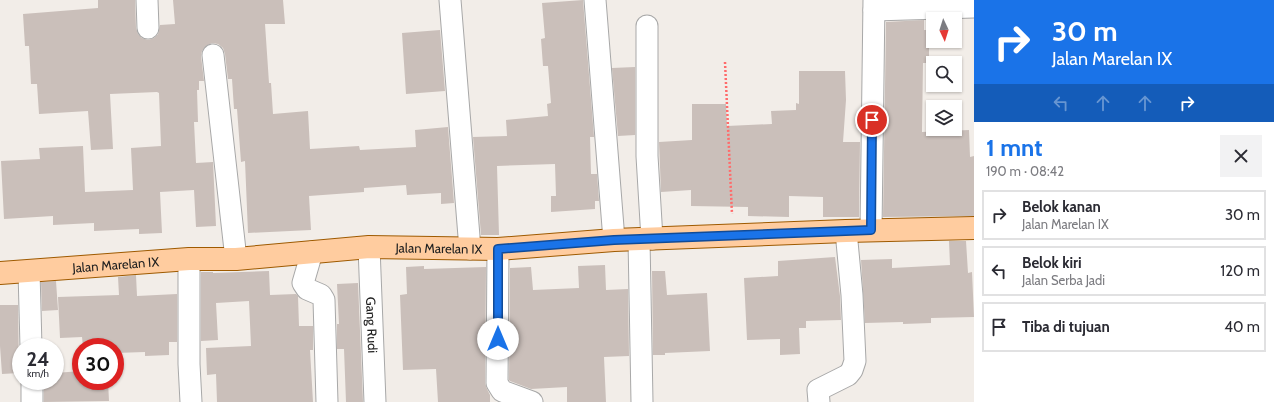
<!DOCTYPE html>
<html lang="id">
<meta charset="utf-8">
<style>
body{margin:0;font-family:Cabin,sans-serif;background:#f2f2f3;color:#2b2b33;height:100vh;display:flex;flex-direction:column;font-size:15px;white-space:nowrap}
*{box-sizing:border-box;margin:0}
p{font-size:13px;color:#7c7c81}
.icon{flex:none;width:22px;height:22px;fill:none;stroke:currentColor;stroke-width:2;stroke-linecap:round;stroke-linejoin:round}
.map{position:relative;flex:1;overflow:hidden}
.drawer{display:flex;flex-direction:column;background:#fff;width:300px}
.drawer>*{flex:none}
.banner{background:#1a73e8;color:#fff;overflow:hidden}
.needle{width:26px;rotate:176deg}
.fabs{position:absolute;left:926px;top:12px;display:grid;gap:8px}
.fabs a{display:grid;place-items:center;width:36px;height:36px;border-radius:0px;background:#fff;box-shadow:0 1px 3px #0004;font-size:20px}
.speed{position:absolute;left:12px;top:338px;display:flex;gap:8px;font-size:20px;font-weight:700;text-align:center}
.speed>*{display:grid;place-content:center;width:52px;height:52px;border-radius:50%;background:#fff;box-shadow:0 1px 3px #0004;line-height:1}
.speed small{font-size:10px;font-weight:400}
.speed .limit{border:6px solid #d22;background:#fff;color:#111}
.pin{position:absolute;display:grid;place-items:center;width:34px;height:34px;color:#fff;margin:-17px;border:2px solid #fff;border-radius:50%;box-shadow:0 1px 4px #0007}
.me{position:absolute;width:44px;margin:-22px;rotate:0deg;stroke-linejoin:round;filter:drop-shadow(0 0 3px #0008)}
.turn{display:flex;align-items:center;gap:14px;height:84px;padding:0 12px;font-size:18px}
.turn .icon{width:52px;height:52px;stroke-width:2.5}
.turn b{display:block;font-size:28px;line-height:34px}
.lanes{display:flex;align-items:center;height:38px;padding:0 12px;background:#0003;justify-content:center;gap:20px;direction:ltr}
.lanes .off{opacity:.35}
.round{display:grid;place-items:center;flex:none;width:42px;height:42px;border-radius:0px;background:#f2f2f3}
.headline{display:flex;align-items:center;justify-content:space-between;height:68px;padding:0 12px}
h1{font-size:24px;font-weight:700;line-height:30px;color:#1a73e8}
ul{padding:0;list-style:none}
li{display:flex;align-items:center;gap:12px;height:50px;margin:0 8px 6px;padding:0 4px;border:2px solid #e1e1e2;border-radius:0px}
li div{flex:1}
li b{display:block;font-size:15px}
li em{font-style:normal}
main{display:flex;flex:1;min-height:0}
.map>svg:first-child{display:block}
</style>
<main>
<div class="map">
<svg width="974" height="402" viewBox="0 0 974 402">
<rect width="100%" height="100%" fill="#f2ede8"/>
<path fill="#cabfba" d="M98 0H135L136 28 138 34 142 38 148 40 154 38 158 34 160 25 175 24 173 0H283L285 24H265L269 83H271L273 114 308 111 310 149 359 146 360 150 416 147 415 130 448 127 454 203 441 204V193L407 195 406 185 364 188V192L309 196 311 230 248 233 245 161 241 162 237 109H234L232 79H228L225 54 223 48 218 44 212 43 206 46 202 51 201 56 204 81H199V90H197L198 122H194L196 163 213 162 216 226 196 227 194 190 160 192 162 233 139 234V229L94 231V223L53 225V216L4 219 1 161 40 159 39 148 83 146 85 192 133 190 131 148 161 146 159 93 157 92 110 94 113 149 91 150 88 111 39 114 37 84H31L29 46H25L23 14 98 8Z
M583 0 594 137H590L591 174H597L599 201H595V209L551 212V196H556L555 164 497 166 499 235H481L473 137 507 136 506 120 548 116 547 104 551 103 548 66H543L541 39 545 38 542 3Z
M924 20V30H929V63H923L922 132 969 130 970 157 974 156V216L883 217 886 22Z
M440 30 445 91 406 94 402 33Z
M635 67V135L618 136 612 68Z
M799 71H845L846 100 843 142H860L859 217H823V197L789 196V217L748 216V207L691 206V190L661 192 659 142 692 140V104H726L727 126 772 124 771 111 796 110V103L799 104Z
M949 241H966L968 273 972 272 974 317 931 318V323L903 324V322L865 323 861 260 892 259V268L950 265Z
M835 257 840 296 841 320 806 321V328H799L800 354 780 355V339L747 340 744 278 778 276V261Z
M605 265 606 290 628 289 629 356 604 357 606 402H567V387L531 389 510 381 509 380 510 268 531 267 533 290 579 288 578 266Z
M424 266V269L486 267 485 383 487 389 490 395V402H438L436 369 403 370 400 295 407 294 406 267Z
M269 271 270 295 296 294 298 296 299 326H313V350H310L313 402H217L216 374 207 375 206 348 251 346 249 301 216 303 218 340 201 341V272H213V273Z
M652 271H665L667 295 707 293 710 351 665 353V355H653Z
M136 275 137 296 177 294V342H169V355L145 356V352L115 353V347H83L82 337 60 338 58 297 119 295 118 277Z
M56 281 58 310 42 311 41 282Z
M358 283 363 402H346L344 349H337V324H339L337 284Z
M0 305H18L19 373 2 374 0 346Z
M81 371V381H108L109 401 44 402V381H55V373Z"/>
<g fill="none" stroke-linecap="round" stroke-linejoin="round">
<defs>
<g id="minor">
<path d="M147 0 148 28"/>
<path d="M450 0 470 249"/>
<path d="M595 0 614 240"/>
<path d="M874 10 974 7"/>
<path d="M647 26V156L652 239"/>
<path d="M213 55 236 259"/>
<path d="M871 230 874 0"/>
<path d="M639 239 642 402"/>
<path id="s1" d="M369 247 375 402"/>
<path d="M498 249 497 383 502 391 532 402"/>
<path d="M312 252 303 283 307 289 321 295 324 300 327 402"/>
<path d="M189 259V364L191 402"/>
<path d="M29 271 31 347"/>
<path d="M32 381V402"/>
<path d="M819 402 818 390 848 375 852 370 855 361 852 295 846 231"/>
</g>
<g id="major">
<path id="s2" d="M0 273 189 259H236L369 247 498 249 614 240 846 231 974 228"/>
</g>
</defs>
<use href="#minor" stroke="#a8a8a8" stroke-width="23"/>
<use href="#major" stroke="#9e5a00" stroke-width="24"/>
<path stroke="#ff6b6b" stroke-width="2.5" stroke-dasharray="2 2" stroke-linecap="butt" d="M725 62 732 214"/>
<use href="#minor" stroke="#fff" stroke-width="21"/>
<use href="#major" stroke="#ffcc9f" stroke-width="22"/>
</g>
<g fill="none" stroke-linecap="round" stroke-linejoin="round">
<defs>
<path id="route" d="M498 339V249L614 240 871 230 872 120"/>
</defs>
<use href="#route" stroke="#114b97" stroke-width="10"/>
<use href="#route" stroke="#1a73e8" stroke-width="7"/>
</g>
<g text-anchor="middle" stroke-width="3" stroke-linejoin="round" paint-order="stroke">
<g font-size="13" fill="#212121" stroke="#fff">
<text dy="5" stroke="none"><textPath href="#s2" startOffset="440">Jalan Marelan IX</textPath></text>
<text dy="5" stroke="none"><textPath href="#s2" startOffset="116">Jalan Marelan IX</textPath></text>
<text dy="5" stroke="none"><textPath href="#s1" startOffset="78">Gang Rudi</textPath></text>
</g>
</g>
</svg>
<div class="fabs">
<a><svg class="needle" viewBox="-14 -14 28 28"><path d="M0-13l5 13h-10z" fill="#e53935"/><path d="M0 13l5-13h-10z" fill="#7c7c81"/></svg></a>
<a><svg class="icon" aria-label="search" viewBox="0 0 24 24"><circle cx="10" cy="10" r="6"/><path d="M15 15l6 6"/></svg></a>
<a><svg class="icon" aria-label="layers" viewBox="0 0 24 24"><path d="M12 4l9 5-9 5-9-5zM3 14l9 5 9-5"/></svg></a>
</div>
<div class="speed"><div>24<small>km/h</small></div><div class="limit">30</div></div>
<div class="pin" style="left:872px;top:120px;background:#d93025"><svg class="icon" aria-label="arrive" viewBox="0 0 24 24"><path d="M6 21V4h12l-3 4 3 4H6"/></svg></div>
<svg class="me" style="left:498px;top:339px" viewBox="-20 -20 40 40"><circle r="19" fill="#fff"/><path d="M0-13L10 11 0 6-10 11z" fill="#1a73e8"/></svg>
</div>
<section class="drawer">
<div class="banner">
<div class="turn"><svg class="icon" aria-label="right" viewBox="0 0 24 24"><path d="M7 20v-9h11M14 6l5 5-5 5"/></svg><div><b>30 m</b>Jalan Marelan IX</div></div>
<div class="lanes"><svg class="icon off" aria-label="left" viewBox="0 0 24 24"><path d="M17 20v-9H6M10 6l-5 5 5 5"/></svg><svg class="icon off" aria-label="ahead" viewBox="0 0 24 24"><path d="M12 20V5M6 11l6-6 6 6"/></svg><svg class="icon off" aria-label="ahead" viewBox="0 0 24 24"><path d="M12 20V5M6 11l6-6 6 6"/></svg><svg class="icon" aria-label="right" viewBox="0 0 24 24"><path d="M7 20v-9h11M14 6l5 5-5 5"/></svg></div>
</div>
<div class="headline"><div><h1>1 mnt</h1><p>190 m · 08:42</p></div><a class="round"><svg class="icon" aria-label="close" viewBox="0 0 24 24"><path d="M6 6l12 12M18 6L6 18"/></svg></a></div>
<ul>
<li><svg class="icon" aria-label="right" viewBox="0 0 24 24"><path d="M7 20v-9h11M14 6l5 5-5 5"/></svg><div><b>Belok kanan</b><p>Jalan Marelan IX</p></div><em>30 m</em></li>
<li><svg class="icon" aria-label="left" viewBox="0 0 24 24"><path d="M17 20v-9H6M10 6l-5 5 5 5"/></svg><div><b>Belok kiri</b><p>Jalan Serba Jadi</p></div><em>120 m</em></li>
<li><svg class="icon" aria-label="arrive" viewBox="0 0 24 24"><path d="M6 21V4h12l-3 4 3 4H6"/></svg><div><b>Tiba di tujuan</b></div><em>40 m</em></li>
</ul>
</section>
</main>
